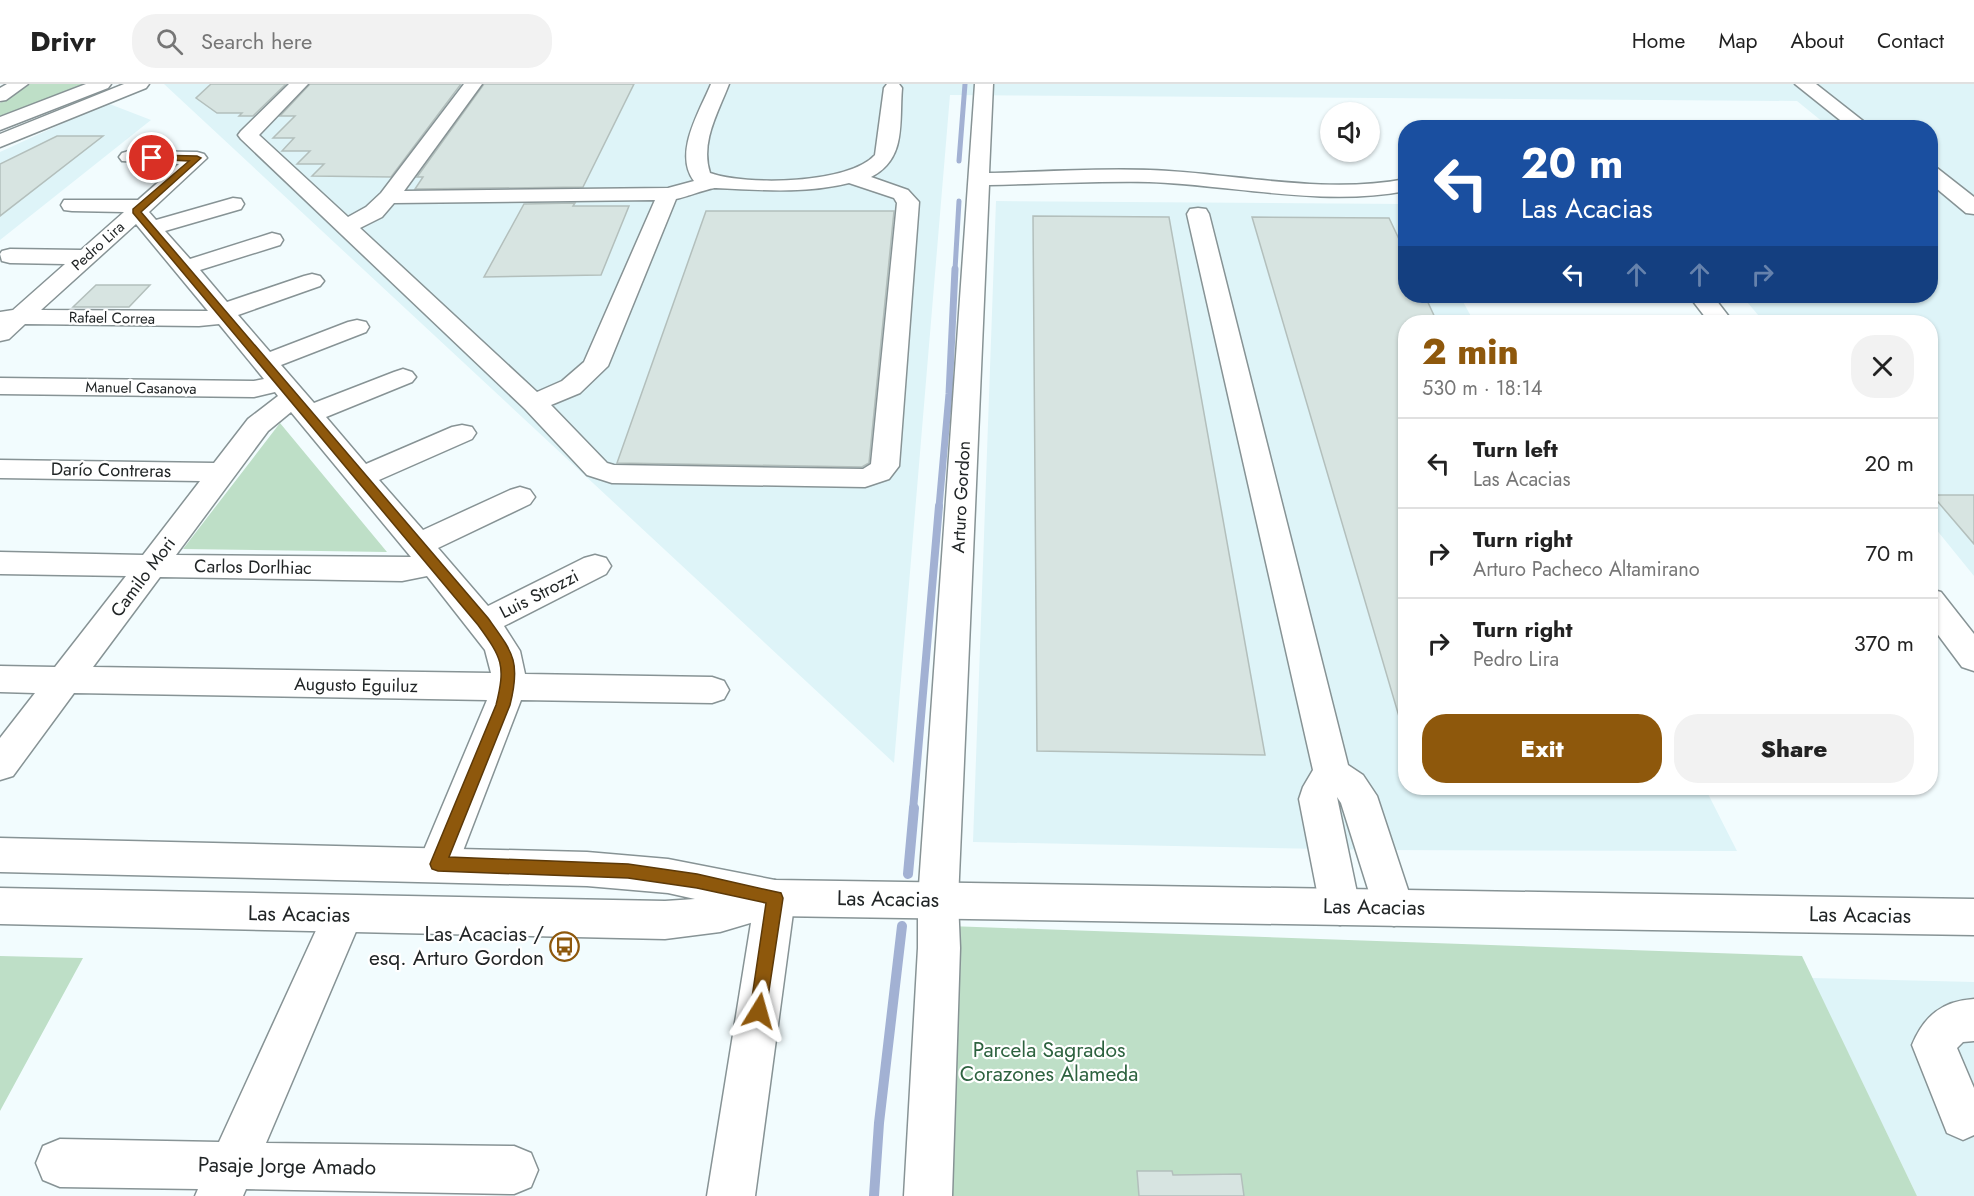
<!DOCTYPE html>
<meta charset="utf-8">
<style>
body{margin:0;font-family:Jost,sans-serif;background:#f2f2f2;color:#222;height:100vh;display:flex;flex-direction:column;font-size:22px;white-space:nowrap}
*{box-sizing:border-box;margin:0}
p{font-size:20px;color:#767676}
.icon{flex:none;width:33px;height:33px;fill:none;stroke:currentColor;stroke-width:2;stroke-linecap:round;stroke-linejoin:round}
.map{position:relative;flex:1;overflow:hidden}
.sheet{position:absolute;left:1398px;top:231px;width:540px;height:480px;display:flex;flex-direction:column;background:#fff;border-radius:24px;box-shadow:0 2px 4px #0004}
.sheet>*{flex:none}
.hud{position:absolute;left:1398px;top:36px;width:540px;height:183px;border-radius:24px;box-shadow:0 2px 4px #0004;background:#1a4fa0;color:#fff;overflow:hidden}
.buttons{position:absolute;left:1320px;top:18px;display:grid;gap:12px}
.buttons a{display:grid;place-items:center;width:60px;height:60px;border-radius:50%;background:#fff;box-shadow:0 2px 4px #0004;font-size:30px}
.pin{position:absolute;display:grid;place-items:center;width:51px;height:51px;color:#fff;margin:-26px;border:3px solid #fff;border-radius:50%;box-shadow:0 2px 6px #0007}
.me{position:absolute;width:66px;margin:-33px;rotate:8deg;stroke-linejoin:round;filter:drop-shadow(0 0 4px #0008)}
.turn{display:flex;align-items:center;gap:21px;height:126px;padding:0 24px;font-size:27px}
.turn .icon{width:78px;height:78px;stroke-width:2.5}
.turn b{display:block;font-size:42px;line-height:51px}
.lanes{display:flex;align-items:center;height:57px;padding:0 24px;background:#0003;justify-content:center;gap:30px;direction:ltr}
.lanes .off{opacity:.35}
.round{display:grid;place-items:center;flex:none;width:63px;height:63px;border-radius:24px;background:#f2f2f2}
.overview{display:flex;align-items:center;justify-content:space-between;height:102px;padding:0 24px}
h1{font-size:36px;font-weight:800;line-height:45px;color:#8e580c}
.button{display:flex;gap:12px;margin-top:auto;padding:12px 24px}
.button a{flex:1;height:69px;border-radius:24px;background:#8e580c;color:#fff;font-size:24px;font-weight:800;line-height:69px;text-align:center}
.button a+a{background:#f2f2f2;color:#222}
ul{padding:0;list-style:none}
li{display:flex;align-items:center;gap:18px;height:90px;padding:0 24px;border-top:2px solid #e0e0e0}
li div{flex:1}
li b{display:block;font-size:22px}
li em{font-style:normal}
header{display:flex;align-items:center;gap:36px;box-sizing:border-box;height:84px;padding:0 30px;background:#fff;border-bottom:2px solid #e0e0e0}
header strong{font-size:28px}
nav{display:flex;gap:33px;margin-inline-start:auto;font-size:21px}
.search{width:420px;height:54px;background:#f2f2f2;display:flex;align-items:center;gap:15px;box-sizing:border-box;padding:0 21px;border-radius:24px;color:#767676;font-size:22px}
.map>svg:first-child{display:block}
</style>
<header>
<strong>Drivr</strong>
<div class="search"><svg class="icon" aria-label="search" viewBox="0 0 24 24"><circle cx="10" cy="10" r="6"/><path d="M15 15l6 6"/></svg>Search here</div>
<nav><a>Home</a><a>Map</a><a>About</a><a>Contact</a></nav>
</header>
<div class="map">
<svg width="1974" height="1112" viewBox="0 0 1974 1112">
<rect width="100%" height="100%" fill="#f2fcfe"/>
<path fill="#def4f8" d="M164 0H1974V492L1931 439 1930 238H1764L1742 212H1930V44L1829 43 1797 17 950 11 894 679Z
M107 19 151 36 0 156V68Z
M996 117 1405 120 1406 212H1460L1474 238H1406V704H1705L1737 767 1377 766 973 758Z
M1812 894 1974 898V1112H1917Z"/>
<path fill="#bedfc7" d="M30 0H86L0 32V19Z
M280 339 387 468 183 465Z
M921 841 1802 872 1917 1112H905Z
M0 872 83 874 0 1027Z"/>
<g fill="none" stroke-linecap="round" stroke-linejoin="round">
<path stroke="#a2b1d3" stroke-width="5" d="M959 77 965 0
M955 186 959 117"/>
<path stroke="#a2b1d3" stroke-width="7" d="M939 423 949 310 955 185"/>
<path stroke="#a2b1d3" stroke-width="8" d="M913 726 939 422"/>
<path stroke="#a2b1d3" stroke-width="10" d="M908 790 914 724
M874 1112 879 1039 902 842"/>
</g>
<path fill="#d7e4e1" stroke="#b3bfbc" stroke-width="1.5" d="M211 0H286L253 32H239L242 29H217L196 14Z
M310 0H461L391 93 312 92 324 80H297L310 67H282L294 54H273L295 32H280Z
M484 0H634L583 103 415 105 423 93H417Z
M57 52H103L0 132V80Z
M575 119 573 122H629L601 191 484 193 524 120Z
M706 127H894L869 379 862 383 617 379Z
M1033 132 1169 133 1265 671 1037 667Z
M1252 133 1389 134 1406 170V212H1425L1437 238H1406V635L1400 636Z
M96 201H150L129 223H73Z
M1932 411H1974V460Z
M1137 1087H1172L1173 1091 1241 1090 1244 1112H1139Z"/>
<g fill="none" stroke-linecap="round" stroke-linejoin="round">
<defs>
<path id="minor" d="M124 0H149L146 4 0 63V50Z
M289 0H308L259 51 348 133 366 123 381 109 464 0H482L404 107 668 104 694 97C673 69 700 27 711 0H729C718 29 700 58 710 89 746 102 849 100 875 71L884 4 887 0H899L902 4C899 38 907 75 871 93L908 106 919 118 899 382 889 395 865 403 612 399 587 391 525 325 241 55 238 51 241 47ZM849 99 894 114 897 119 871 380 863 385 614 381 607 379 551 321 580 309 608 282 676 115C687 113 708 104 716 104 761 106 805 110 849 99ZM655 116 584 278 562 297 537 308 360 144 382 133 394 119Z
M975 0H993L989 89C1042 88 1096 84 1150 86 1233 89 1322 111 1406 95V107C1322 123 1233 101 1149 98 1096 97 1042 100 989 101L958 816 960 864 952 1112H904L918 864V816Z
M1795 0H1816L1872 44H1850Z
M129 67 197 68 204 70 207 74 149 128 156 136 233 114 241 115 244 120 241 125 165 147 190 175 272 149 280 151 283 156 280 161 200 186 227 218 304 192 312 190 320 192 324 197 320 202 238 231 270 268 348 238 357 236 366 238 369 243 366 248 281 281 314 319 394 288 403 285 412 288 416 293 412 298 326 333 366 380 452 343 462 341 472 343 476 349 472 355 379 396 423 446 510 406 520 403 530 406 535 413 530 420 438 464 488 522 584 474 595 471 606 474 611 482 606 490 504 542 520 567 525 590 712 593 724 597 729 606 724 615 712 619 521 616 458 780 452 792 438 797 424 792 418 780 487 616 74 609 13 692 0 696V654L35 609 0 608V582L55 583 126 492 0 490V468L143 471 200 397 0 394V376L214 379 248 335 278 312 275 308 254 313 0 310V294L254 297 264 295 219 240 199 242 25 240 9 255 0 257V228L13 226 65 180 10 179 2 177 0 170 2 167 10 165 81 166 124 128 72 127 64 126 61 121 64 116H138L179 80 122 77 119 73 122 69ZM136 140 208 227 41 226ZM291 328 411 473 176 471 268 347ZM427 492 485 566 491 589 93 583 160 493 402 497Z
M1930 82 1937 84 1974 113V130L1966 129 1930 99Z
M1198 124 1206 125 1209 130 1348 681 1363 691 1377 712 1414 824 1408 837 1394 842 1380 837 1374 824 1341 719 1337 713 1360 823 1354 836 1340 841 1326 836 1320 823 1299 715 1303 703 1313 686 1187 130 1190 125Z
M1689 212H1713L1733 238H1709Z
M1930 505 1941 508 1974 550V587L1962 583 1930 540Z
M775 796 789 801 795 814 755 1112H707L755 814 761 801Z
M343 813 357 818 363 831 266 1059 514 1062 531 1069 538 1086 531 1103 514 1110 246 1105 243 1112H195L198 1105 60 1103 43 1096 36 1079 43 1062 60 1055 219 1058 329 818Z
M1974 915V957L1963 958 1957 964 1974 1004V1051L1963 1056 1947 1049 1912 961C1924 932 1942 917 1974 915Z"/>
<path id="major" d="M0 754 587 768 668 775 775 796 1974 815V851L774 832 720 848 665 855 0 840V804L665 817 695 815 668 809 587 802 0 788Z"/>
<path id="highway" d="M7 0H28L6 16 0 17V4Z
M86 0H111L108 4 0 46V33Z"/>
</defs>
<use href="#minor" stroke="#879395" stroke-width="3"/>
<use href="#major" stroke="#879395" stroke-width="3"/>
<use href="#highway" stroke="#879395" stroke-width="3"/>
<use href="#minor" fill="#fff" fill-rule="evenodd"/>
<use href="#major" fill="#fff" fill-rule="evenodd"/>
<use href="#highway" fill="#fff" fill-rule="evenodd"/>
</g>
<path fill="#8e580c" stroke="#5c3908" stroke-width="1.5" d="M152 71 197 72 201 74 141 128 488 534C513 569 521 577 510 621L449 773 628 780 697 790 781 809 783 814 765 933 759 935 752 933 750 927 766 819 697 804 628 794 438 787 432 785 430 780 496 621C506 581 502 574 478 541L133 129V125L189 77 149 75V72Z"/>
<defs>
<symbol id="bus-ring" viewBox="-11 -11 22 22"><circle r="9.5" fill="#fff" stroke="#8e580c" stroke-width="1.5"/><path d="M-5-6H5V4H4V6H2V4H-2V6H-4V4H-5ZM-3.5-4V0h7V-4ZM-3.5 1.2v1.5H-2V1.2ZM2 1.2v1.5H3.5V1.2Z" fill="#8e580c"/></symbol>
</defs>
<g fill-rule="evenodd">
<use href="#bus-ring" x="548" y="846" width="33" height="33"/>
</g>
<g text-anchor="middle" stroke-width="4.5" stroke-linejoin="round" paint-order="stroke">
<g font-size="15" fill="#212526" stroke="#fff">
<text transform="translate(98 162) rotate(-42)" y="5">Pedro Lira</text>
<text transform="translate(112 234) rotate(1)" y="5">Rafael Correa</text>
<text transform="translate(141 304) rotate(1)" y="5">Manuel Casanova</text>
</g>
<g font-size="18" fill="#212526" stroke="#fff">
<text transform="translate(111 386) rotate(1)" y="6">Darío Contreras</text>
<text transform="translate(961 413) rotate(-87)" y="6">Arturo Gordon</text>
<text transform="translate(253 483) rotate(1)" y="6">Carlos Dorlhiac</text>
<text transform="translate(143 493) rotate(-53)" y="6">Camilo Mori</text>
<text transform="translate(539 510) rotate(-27)" y="6">Luis Strozzi</text>
<text transform="translate(356 601) rotate(1)" y="6">Augusto Eguiluz</text>
</g>
<g font-size="21" fill="#212526" stroke="#fff">
<text transform="translate(888 815) rotate(1)" y="7">Las Acacias</text>
<text transform="translate(1374 823) rotate(1)" y="7">Las Acacias</text>
<text transform="translate(299 830) rotate(1)" y="7">Las Acacias</text>
<text transform="translate(1860 831) rotate(1)" y="7">Las Acacias</text>
<text transform="translate(287 1082) rotate(1)" y="7">Pasaje Jorge Amado</text>
</g>
<g font-size="21" fill="#212526" stroke="#fff" text-anchor="end">
<text x="544" y="857">Las Acacias /<tspan x="544" dy="24">esq. Arturo Gordon</tspan></text>
</g>
<g font-size="21" fill="#2d623f" stroke="#fff">
<text x="1049" y="973">Parcela Sagrados<tspan x="1049" dy="24">Corazones Alameda</tspan></text>
</g>
</g>
</svg>
<div class="buttons">
<a><svg class="icon" aria-label="sound" viewBox="0 0 24 24"><path d="M4 9h4l5-4v14l-5-4H4zM17 9q2 3 0 6"/></svg></a>
</div>
<div class="pin" style="left:152px;top:74px;background:#d93025"><svg class="icon" aria-label="arrive" viewBox="0 0 24 24"><path d="M6 21V4h12l-3 4 3 4H6"/></svg></div>
<svg class="me" style="left:759px;top:927px" viewBox="-20 -20 40 40"><path d="M0-17L14 15 0 8-14 15z" fill="#8e580c" stroke="#fff" stroke-width="4"/></svg>
<div class="hud">
<div class="turn"><svg class="icon" aria-label="left" viewBox="0 0 24 24"><path d="M17 20v-9H6M10 6l-5 5 5 5"/></svg><div><b>20 m</b>Las Acacias</div></div>
<div class="lanes"><svg class="icon" aria-label="left" viewBox="0 0 24 24"><path d="M17 20v-9H6M10 6l-5 5 5 5"/></svg><svg class="icon off" aria-label="ahead" viewBox="0 0 24 24"><path d="M12 20V5M6 11l6-6 6 6"/></svg><svg class="icon off" aria-label="ahead" viewBox="0 0 24 24"><path d="M12 20V5M6 11l6-6 6 6"/></svg><svg class="icon off" aria-label="right" viewBox="0 0 24 24"><path d="M7 20v-9h11M14 6l5 5-5 5"/></svg></div>
</div>
<section class="sheet">
<div class="overview"><div><h1>2 min</h1><p>530 m · 18:14</p></div><a class="round"><svg class="icon" aria-label="close" viewBox="0 0 24 24"><path d="M6 6l12 12M18 6L6 18"/></svg></a></div>
<ul>
<li><svg class="icon" aria-label="left" viewBox="0 0 24 24"><path d="M17 20v-9H6M10 6l-5 5 5 5"/></svg><div><b>Turn left</b><p>Las Acacias</p></div><em>20 m</em></li>
<li><svg class="icon" aria-label="right" viewBox="0 0 24 24"><path d="M7 20v-9h11M14 6l5 5-5 5"/></svg><div><b>Turn right</b><p>Arturo Pacheco Altamirano</p></div><em>70 m</em></li>
<li><svg class="icon" aria-label="right" viewBox="0 0 24 24"><path d="M7 20v-9h11M14 6l5 5-5 5"/></svg><div><b>Turn right</b><p>Pedro Lira</p></div><em>370 m</em></li>
</ul>
<div class="button"><a>Exit</a><a>Share</a></div>
</section>
</div>
